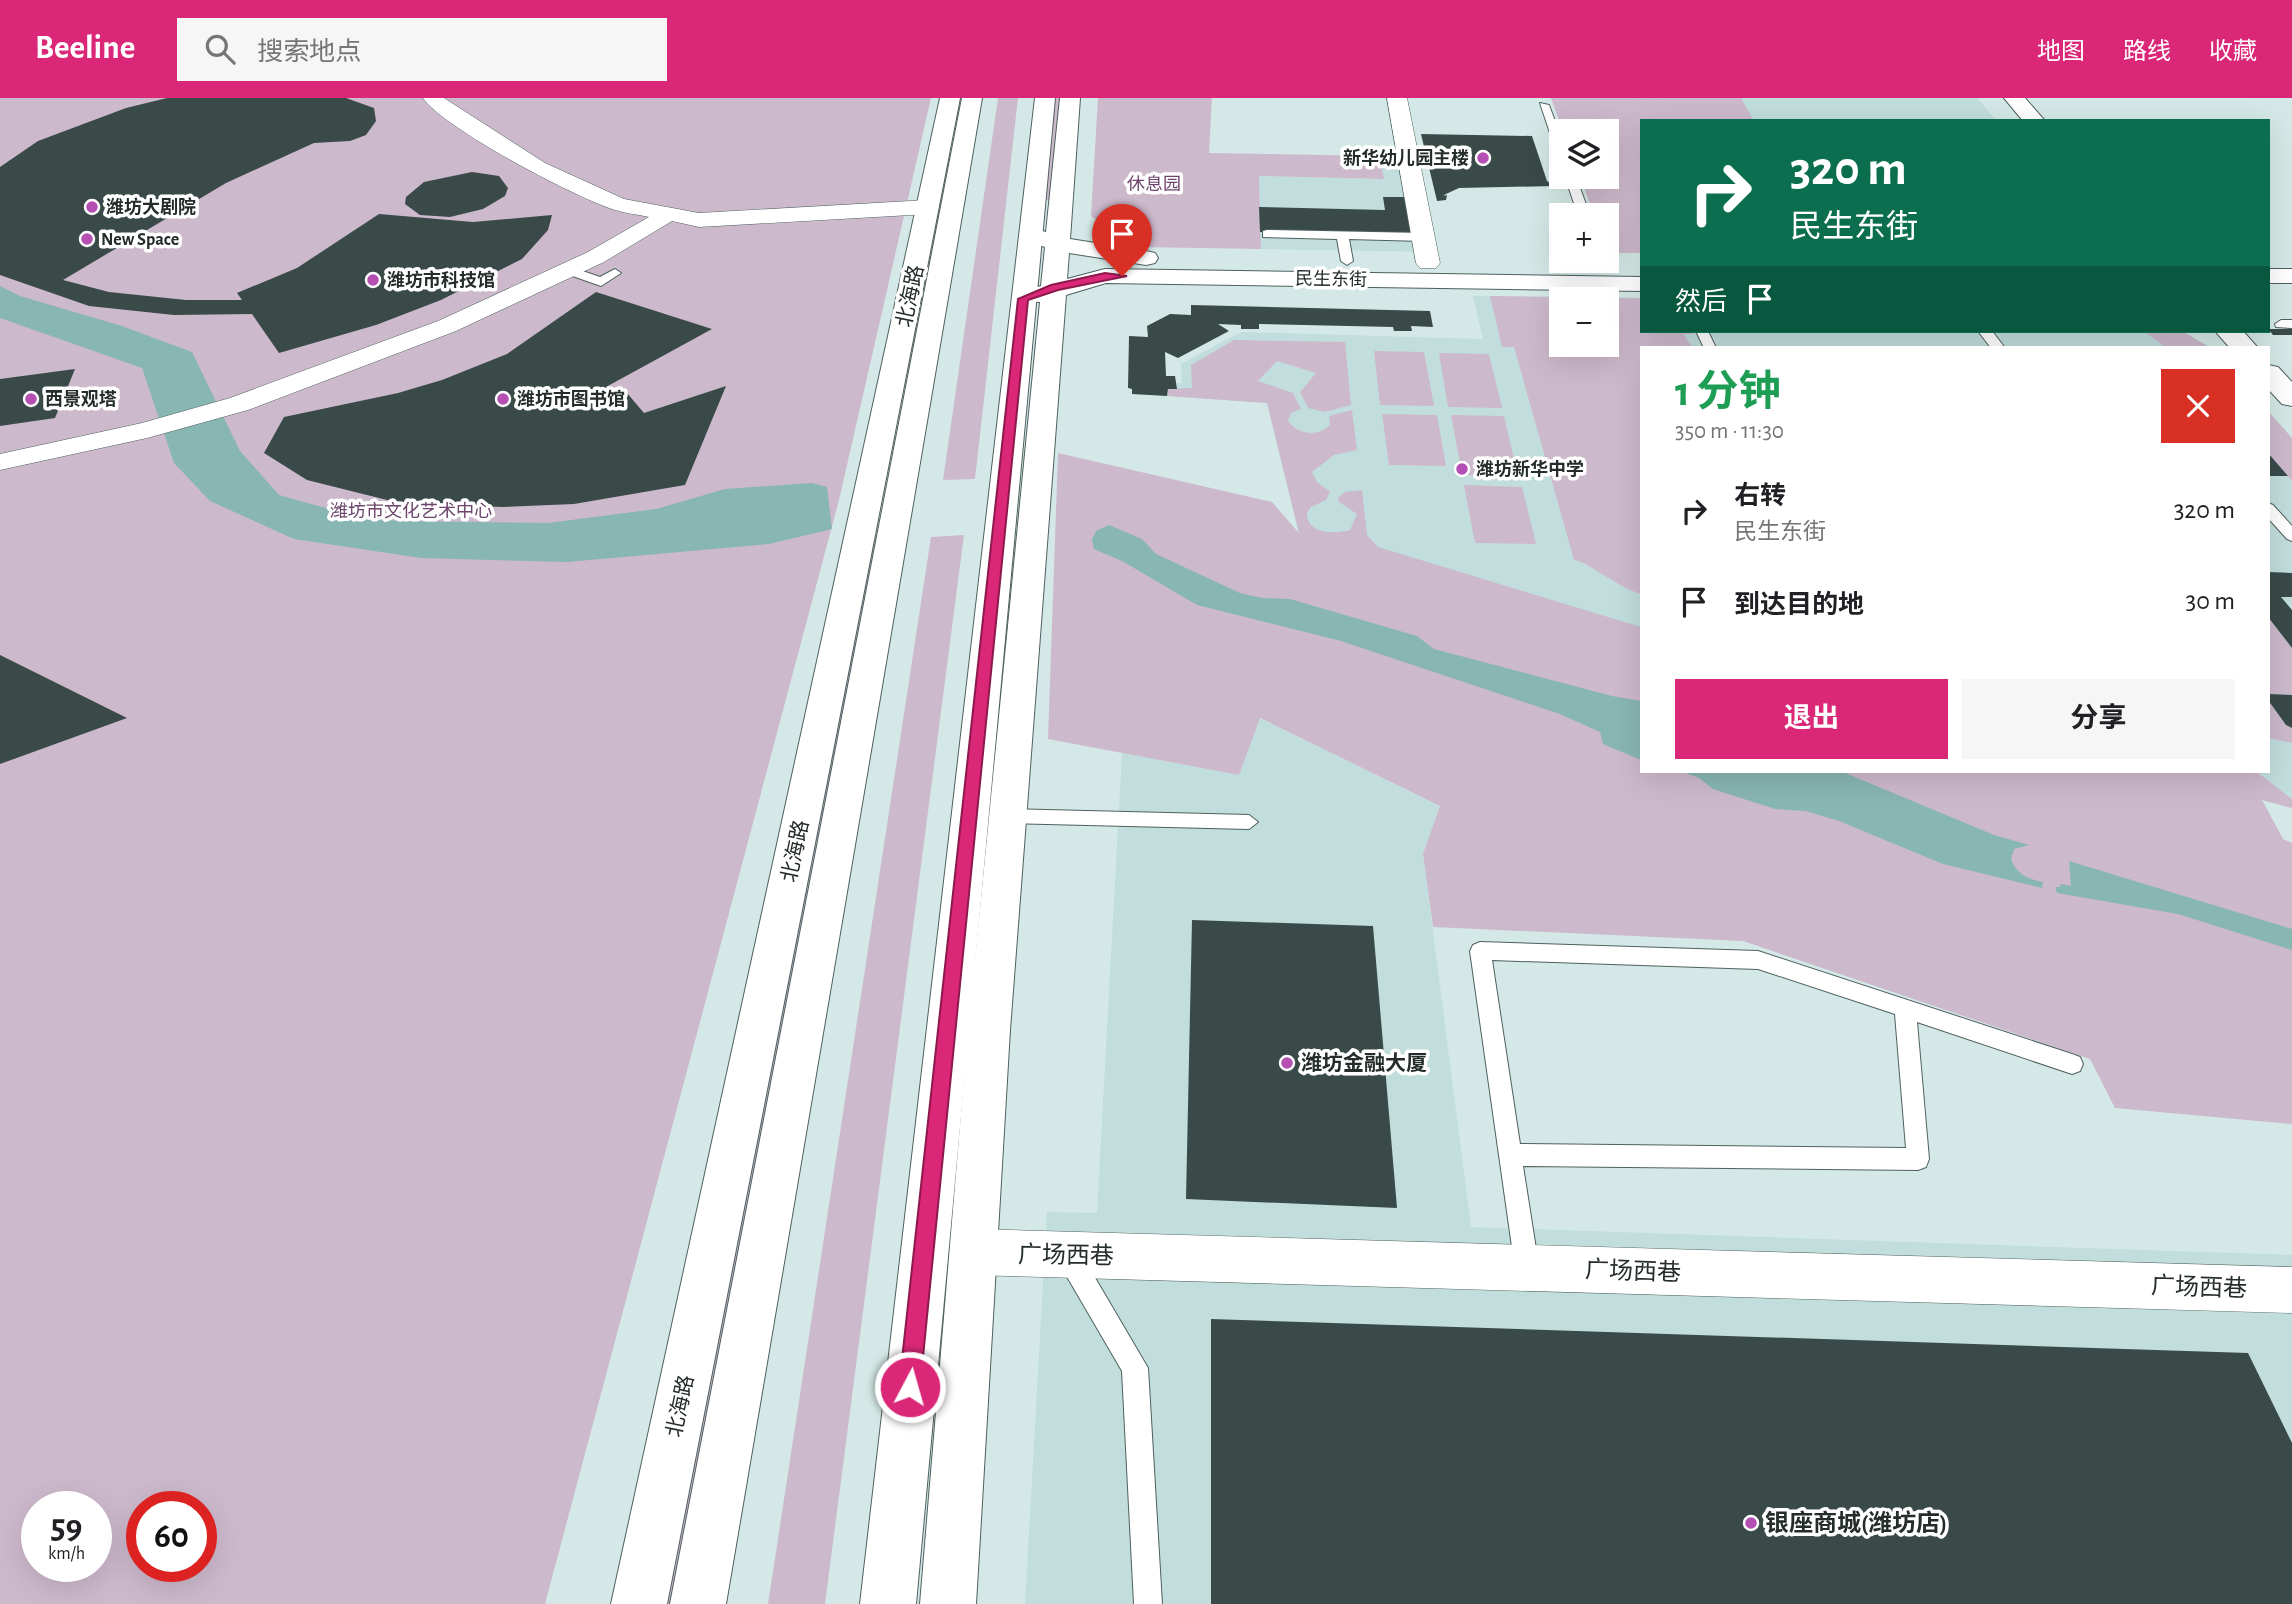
<!DOCTYPE html>
<html lang="zh">
<meta charset="utf-8">
<style>
body{margin:0;font-family:"Alegreya Sans","Noto Sans SC",sans-serif;background:#f6f6f6;color:#202124;height:100vh;display:flex;flex-direction:column;font-size:26px;white-space:nowrap}
*{box-sizing:border-box;margin:0}
p{font-size:23px;color:#757577}
.icon{flex:none;width:38px;height:38px;fill:none;stroke:currentColor;stroke-width:2;stroke-linecap:round;stroke-linejoin:round}
.map{position:relative;flex:1;overflow:hidden}
.details{position:absolute;left:1640px;top:248px;width:630px;height:427px;display:flex;flex-direction:column;background:#fff;border-radius:0px;box-shadow:0 7px 28px #0002}
.details>*{flex:none}
.banner{position:absolute;left:1640px;top:21px;width:630px;height:214px;border-radius:0px;box-shadow:0 7px 28px #0002;background:#0b6e4f;color:#fff;overflow:hidden}
.tools{position:absolute;left:1549px;top:21px;display:grid;gap:14px}
.tools a{display:grid;place-items:center;width:70px;height:70px;border-radius:0px;background:#fff;box-shadow:0 7px 28px #0002;font-size:35px}
.speed{position:absolute;left:21px;top:1393px;display:flex;gap:14px;font-size:35px;font-weight:700;text-align:center}
.speed>*{display:grid;place-content:center;width:91px;height:91px;border-radius:50%;background:#fff;box-shadow:0 7px 28px #0002;line-height:1}
.speed small{font-size:18px;font-weight:400}
.speed .limit{border:10px solid #d22;background:#fff;color:#111}
.pin{position:absolute;display:grid;place-items:center;width:60px;height:60px;color:#fff;margin:-72px -30px;border-radius:50% 50% 50% 0;rotate:-45deg;box-shadow:0 0 7px #0007}
.pin .icon{rotate:45deg}
.me{position:absolute;width:77px;margin:-38px;rotate:6deg;stroke-linejoin:round;filter:drop-shadow(0 0 5px #0008)}
.turn{display:flex;align-items:center;gap:24px;height:147px;padding:0 35px;font-size:32px}
.turn .icon{width:91px;height:91px;stroke-width:2.5}
.turn b{display:block;font-size:49px;line-height:60px}
.then{display:flex;align-items:center;height:66px;padding:0 35px;background:#0003;gap:14px;font-size:26px}
.round{display:grid;place-items:center;flex:none;width:74px;height:74px;border-radius:0px;background:#f6f6f6}
.headline{display:flex;align-items:center;justify-content:space-between;height:119px;padding:0 35px}
h1{font-size:42px;font-weight:700;line-height:52px;color:#1e9e55}
.button{display:flex;gap:14px;margin-top:auto;padding:14px 35px}
.button a{flex:1;height:80px;border-radius:0px;background:#db2777;color:#fff;font-size:28px;font-weight:700;line-height:80px;text-align:center}
.button a+a{background:#f6f6f6;color:#202124}
ul{padding:0;list-style:none}
li{display:flex;align-items:center;gap:21px;height:91px;padding:0 35px}
li div{flex:1}
li b{display:block;font-size:26px}
li em{font-style:normal}
header{display:flex;align-items:center;gap:42px;box-sizing:border-box;height:98px;padding:0 35px;background:#db2777;color:#fff}
header strong{font-size:33px}
nav{display:flex;gap:38px;margin-inline-start:auto;font-size:24px}
.search{width:490px;height:63px;background:#f6f6f6;display:flex;align-items:center;gap:18px;box-sizing:border-box;padding:0 24px;border-radius:0px;color:#757577;font-size:26px}
.map>svg:first-child{display:block}
</style>
<header>
<strong>Beeline</strong>
<div class="search"><svg class="icon" aria-label="search" viewBox="0 0 24 24"><circle cx="10" cy="10" r="6"/><path d="M15 15l6 6"/></svg>搜索地点</div>
<nav><a>地图</a><a>路线</a><a>收藏</a></nav>
</header>
<div class="map">
<svg width="2292" height="1506" viewBox="0 0 2292 1506">
<rect width="100%" height="100%" fill="#d4e9e7"/>
<path fill="#c1dedc" fill-rule="evenodd" d="M1553 0H1977L1997 23H1642L1641 155H1607L1606 33Z
M1379 58 1419 59 1436 154 1261 151 1259 78 1384 81Z
M1473 198 1641 200 1642 233H2182L2211 250H1642L1641 543 1299 437 1267 305 1167 298 1176 291 1177 285H1182L1181 266 1241 234 1483 241ZM1561 201H1606V247H1561Z
M2268 313 2292 340V710L2262 702 2283 741 2064 674H2268Z
M1259 620 1440 708 1423 756 1471 1129 2292 1157V1506H1025L1047 1114 1097 1115 1122 655 1239 677Z"/>
<path fill="#cdb9cc" fill-rule="evenodd" d="M0 0H931L839 402 545 1506H0ZM37 1409H96V1468H37ZM142 1409H201V1468H142Z
M998 0H1018L975 381 943 382Z
M1051 0H1060L1052 102H1042Z
M1098 0H1212L1209 55 1379 58 1384 81 1259 78 1261 151 1138 149 1091 118Z
M1551 0H1741L1754 23H1642L1641 155H1607L1606 117H1594L1580 79H1606V33H1563Z
M944 68H953L914 276 904 278Z
M1490 198 1641 200 1642 233H1692L1693 236H1683L1693 250H1642L1641 496C1619 490 1585 462 1574 462L1514 249H1502ZM1561 201H1606V247H1561Z
M2144 233H2182L2211 250H2166Z
M1234 242 1345 244 1351 307 1325 314 1308 310 1300 294 1316 275 1277 263 1258 283 1293 295 1301 311 1291 315 1288 323C1298 337 1318 339 1330 327L1329 318 1352 312 1357 352 1334 357 1312 374 1317 384 1330 394 1326 402 1311 409 1307 415C1307 437 1335 436 1350 432L1357 416 1339 404 1338 400 1345 394 1362 392 1367 437 1378 449 1641 529 1642 674H2257L2292 701V710L2262 702 2283 741 2292 745V1026L2115 1010 2090 961 1743 843 1433 829 1423 756 1440 708 1260 620 1239 677 1048 641 1058 355 1272 404 1299 435 1267 305 1167 298 1168 291 1192 290 1191 267Z
M1374 253 1424 254 1434 308 1380 307Z
M1439 255 1489 256 1502 310 1448 309Z
M2268 313 2292 340V383L2268 355Z
M1382 316 1437 317 1446 368 1389 367Z
M1451 317 1504 318 1518 378 1462 377Z
M1464 387 1522 389 1536 446 1475 445Z
M964 437 825 1506H768L931 439Z
M874 439 884 440 681 1506H660Z
M2268 519 2292 550V597L2268 596Z
M2268 602 2286 627 2292 630V645L2268 640Z"/>
<path fill="#88b6b3" d="M0 188 20 198 122 228 192 254 240 353 279 397 329 411 397 423 548 425 656 411 725 391 812 385 827 389 832 431 769 446 567 464 421 460 294 441 210 403 174 365 142 270 0 220Z
M1109 427 1142 441 1156 456 1240 495 1262 500 1290 501 1417 538 1434 551 1612 598 1641 603V662L1603 646 1600 634 1560 616 1341 543 1197 507 1122 463 1094 451 1092 442 1096 433Z
M1683 674H1843L1994 737 2029 747 2014 751 2011 761C2017 777 2028 781 2043 784L2042 790 1943 766 1839 723 1806 713 1775 711 1713 691 1699 680Z
M2069 763 2292 831V852L2178 816 2057 795 2055 789H2060L2061 786 2071 788Z"/>
<path fill="#394a49" d="M167 0H346L374 10 376 23 366 37 350 43 314 45 226 85 63 182 109 194 186 202H242L237 195 297 170 379 116 473 124 552 117 548 132 522 161 441 202 376 227 279 255 252 216 174 217 89 208 0 177V69L38 43 126 10Z
M1421 36 1532 38 1547 83 1554 88 1459 90 1446 96 1443 98 1447 97 1446 102 1437 103Z
M472 74 499 78 508 90 505 98 483 111 450 119 420 117 405 106 406 99 424 84Z
M1383 99H1405L1413 136 1260 134 1259 109 1385 112Z
M596 194 712 231 606 289 627 295 644 315 726 288 685 387 574 406 503 409 416 406 387 402 307 382 264 355 284 319 398 295 442 282 507 256Z
M1191 207 1430 213 1433 229 1411 228 1412 233H1394L1393 229 1259 226V231H1241V227L1218 226 1229 233 1178 260 1165 254 1166 278H1175L1177 291H1168L1167 298 1132 296V291L1128 290 1129 238 1148 239 1147 228 1170 216 1191 217Z
M2268 231H2292V237H2273Z
M75 271 55 320 0 328V281Z
M2268 355 2288 378H2268Z
M2268 474 2292 475V499H2281L2292 512V550L2268 519Z
M0 557 127 620 0 666Z
M2268 596 2292 597V630L2286 627 2268 602Z
M1192 822 1373 828 1397 1110 1186 1101Z
M1211 1221 2248 1255 2292 1345V1506H1211Z"/>
<g fill="none" stroke-linecap="round" stroke-linejoin="round">
<defs>
<path id="lane" d="M1540 5 1549 7 1561 39V56L1556 53Z
M1565 79H1576L1590 117H1578Z
M1267 132 1423 135 1429 139 1423 143 1349 141 1353 163 1347 167 1341 163 1337 141 1263 139V133Z
M568 168 600 179 615 171 621 175 601 188 564 175V169Z
M2281 222H2292V230L2276 229 2275 226Z
M1696 233H1708L1716 250H1704Z
M1978 233H1992L2005 250H1991Z
M2268 405 2273 407 2292 428V443L2287 441 2268 420Z
M1008 711 1249 717 1258 724 1249 731 1008 725 999 718Z
M1480 844 1758 853 2072 956 2080 959 2083 966 2080 973 2072 976 1917 924 1929 1061 1926 1069 1918 1072 1523 1068 1539 1170 1536 1179 1527 1182 1518 1179 1515 1170 1470 853 1473 847ZM1492 862 1758 871 1895 916 1906 1050 1520 1046Z
M1068 1145 1077 1149 1148 1270 1162 1506H1134L1122 1273 1059 1165 1056 1157 1059 1149Z"/>
<path id="street" d="M423 0H444L545 65 624 101 699 115 928 102 939 109 928 116 699 129 672 123 604 164 456 233 248 312 147 340 0 372V356L142 325 230 300 438 223 588 154 649 119C636 116 623 115 612 111 573 98 445 31 423 0Z
M1387 0H1407L1440 165 1436 170H1420L1416 165Z
M973 1131 2292 1169V1215L973 1177 957 1170 950 1154 957 1138Z"/>
<path id="secondary" d="M940 0H960L667 1506H611Z
M1060 0H1080L1070 141 1146 153 1155 155 1158 160 1155 165 1146 167 1069 155 1067 181 1105 171 1642 179V193L1106 185 1066 197 1010 932 976 1506H920L968 932 1040 204 1023 203 1019 198 1023 193 1041 188 1045 149 1026 143 1022 138 1026 133 1034 131 1046 134Z
M2004 0H2025L2045 23H2023Z
M2268 171H2292V185H2268Z
M2215 233H2243L2258 250H2230Z
M2268 267 2278 269 2292 284V308L2282 306 2268 291Z"/>
<path id="primary" d="M962 0H982L726 1506H670Z
M1035 0H1055L916 1506H860Z"/>
</defs>
<use href="#lane" stroke="#4e605f" stroke-width="2"/>
<use href="#street" stroke="#4e605f" stroke-width="1"/>
<use href="#secondary" stroke="#4e605f" stroke-width="2"/>
<use href="#primary" stroke="#4e605f" stroke-width="2"/>
<use href="#lane" fill="#fff" fill-rule="evenodd"/>
<use href="#street" fill="#fff" fill-rule="evenodd"/>
<use href="#secondary" fill="#fff" fill-rule="evenodd"/>
<use href="#primary" fill="#fff" fill-rule="evenodd"/>
</g>
<path fill="#db2777" stroke="#8e194d" stroke-width="2" d="M1105 175 1127 178 1058 192 1028 202 920 1289 917 1297 910 1300 902 1297 899 1289 1018 201 1051 187Z"/>
<g fill="#b54fb4" stroke="#fff" stroke-width="2.5">
<circle cx="1483" cy="60" r="7"/>
<circle cx="92" cy="109" r="7"/>
<circle cx="87" cy="141" r="7"/>
<circle cx="373" cy="182" r="7"/>
<circle cx="31" cy="301" r="7"/>
<circle cx="503" cy="301" r="7"/>
<circle cx="1462" cy="371" r="7"/>
<circle cx="1287" cy="965" r="7"/>
<circle cx="1751" cy="1425" r="7"/>
</g>
<g text-anchor="middle" stroke-width="7" stroke-linejoin="round" paint-order="stroke">
<g font-size="18" font-weight="bold" fill="#252d2c" stroke="#fff" text-anchor="start">
<text x="1469" y="66" text-anchor="end">新华幼儿园主楼</text>
<text x="106" y="115">潍坊大剧院</text>
<text x="101" y="147">New Space</text>
<text x="387" y="188">潍坊市科技馆</text>
<text x="45" y="307">西景观塔</text>
<text x="517" y="307">潍坊市图书馆</text>
<text x="1476" y="377">潍坊新华中学</text>
</g>
<g font-size="18" fill="#6d456c" stroke="#fff">
<text x="1154" y="92">休息园</text>
<text x="411" y="419">潍坊市文化艺术中心</text>
</g>
<g font-size="18" fill="#252d2c" stroke="#fff">
<text transform="translate(1331 181) rotate(1)" y="6">民生东街</text>
</g>
<g font-size="21" fill="#252d2c" stroke="#fff">
<text transform="translate(910 198) rotate(-78)" y="7">北海路</text>
<text transform="translate(795 753) rotate(-78)" y="7">北海路</text>
<text transform="translate(680 1308) rotate(-78)" y="7">北海路</text>
</g>
<g font-size="21" font-weight="bold" fill="#252d2c" stroke="#fff" text-anchor="start">
<text x="1301" y="972">潍坊金融大厦</text>
</g>
<g font-size="24" fill="#252d2c" stroke="#fff">
<text transform="translate(1066 1157) rotate(1)" y="8">广场西巷</text>
<text transform="translate(1633 1173) rotate(2)" y="8">广场西巷</text>
<text transform="translate(2199 1189) rotate(2)" y="8">广场西巷</text>
</g>
<g font-size="24" font-weight="bold" fill="#252d2c" stroke="#fff" text-anchor="start">
<text x="1765" y="1433">银座商城(潍坊店)</text>
</g>
</g>
</svg>
<div class="tools">
<a><svg class="icon" aria-label="layers" viewBox="0 0 24 24"><path d="M12 4l9 5-9 5-9-5zM3 14l9 5 9-5"/></svg></a>
<a>+</a>
<a>−</a>
</div>
<div class="speed"><div>59<small>km/h</small></div><div class="limit">60</div></div>
<div class="pin" style="left:1122px;top:178px;background:#d93025"><svg class="icon" aria-label="arrive" viewBox="0 0 24 24"><path d="M6 21V4h12l-3 4 3 4H6"/></svg></div>
<svg class="me" style="left:910px;top:1289px" viewBox="-20 -20 40 40"><circle r="17" fill="#db2777" stroke="#fff" stroke-width="3"/><path d="M0-11L8 9 0 5-8 9z" fill="#fff"/></svg>
<div class="banner">
<div class="turn"><svg class="icon" aria-label="right" viewBox="0 0 24 24"><path d="M7 20v-9h11M14 6l5 5-5 5"/></svg><div><b>320 m</b>民生东街</div></div>
<div class="then">然后<svg class="icon" aria-label="arrive" viewBox="0 0 24 24"><path d="M6 21V4h12l-3 4 3 4H6"/></svg></div>
</div>
<section class="details">
<div class="headline"><div><h1>1 分钟</h1><p>350 m · 11:30</p></div><a class="round" style="background:#d93025;color:#fff"><svg class="icon" aria-label="close" viewBox="0 0 24 24"><path d="M6 6l12 12M18 6L6 18"/></svg></a></div>
<ul>
<li><svg class="icon" aria-label="right" viewBox="0 0 24 24"><path d="M7 20v-9h11M14 6l5 5-5 5"/></svg><div><b>右转</b><p>民生东街</p></div><em>320 m</em></li>
<li><svg class="icon" aria-label="arrive" viewBox="0 0 24 24"><path d="M6 21V4h12l-3 4 3 4H6"/></svg><div><b>到达目的地</b></div><em>30 m</em></li>
</ul>
<div class="button"><a>退出</a><a>分享</a></div>
</section>
</div>
